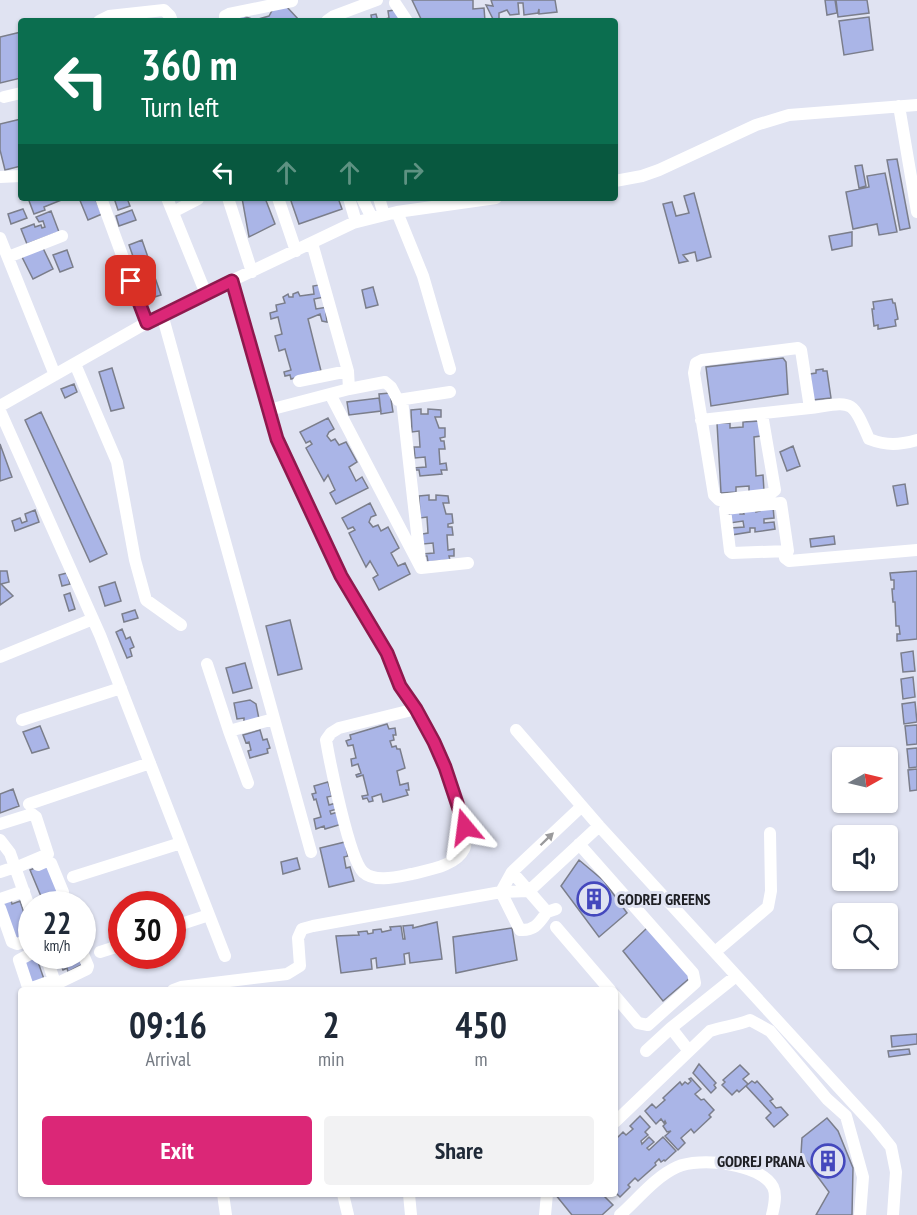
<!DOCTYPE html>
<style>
body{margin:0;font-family:"PT Sans Narrow",sans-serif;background:#f2f2f3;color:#1f2937;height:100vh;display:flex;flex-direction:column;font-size:22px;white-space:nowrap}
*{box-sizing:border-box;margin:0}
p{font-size:20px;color:#747a83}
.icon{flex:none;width:33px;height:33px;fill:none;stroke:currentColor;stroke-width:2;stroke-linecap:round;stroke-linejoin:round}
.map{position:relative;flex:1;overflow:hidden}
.drawer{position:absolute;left:18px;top:987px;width:600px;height:210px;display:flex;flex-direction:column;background:#fff;border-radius:6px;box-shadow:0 2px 4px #0004}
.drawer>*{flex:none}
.banner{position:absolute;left:18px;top:18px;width:600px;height:183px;border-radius:6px;box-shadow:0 2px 4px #0004;background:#0b6e4f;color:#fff;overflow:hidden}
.needle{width:39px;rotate:82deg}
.controls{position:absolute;left:832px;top:747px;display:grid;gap:12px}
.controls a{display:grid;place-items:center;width:66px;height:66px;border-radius:6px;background:#fff;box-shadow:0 2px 4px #0004;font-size:30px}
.speed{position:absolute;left:18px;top:891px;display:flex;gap:12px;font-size:30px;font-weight:700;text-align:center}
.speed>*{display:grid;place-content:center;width:78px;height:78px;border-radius:50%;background:#fff;box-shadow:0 2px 4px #0004;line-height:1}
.speed small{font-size:15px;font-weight:400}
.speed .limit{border:9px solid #d22;background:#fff;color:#111}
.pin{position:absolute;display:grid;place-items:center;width:51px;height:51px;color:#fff;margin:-26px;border-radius:12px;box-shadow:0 3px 9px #0006}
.me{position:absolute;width:66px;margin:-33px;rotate:344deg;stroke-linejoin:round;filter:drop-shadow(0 0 4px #0008)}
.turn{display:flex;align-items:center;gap:21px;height:126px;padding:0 24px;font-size:27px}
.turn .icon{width:78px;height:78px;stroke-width:2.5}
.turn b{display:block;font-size:42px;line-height:51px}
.lanes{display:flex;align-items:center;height:57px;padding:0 24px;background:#0003;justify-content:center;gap:30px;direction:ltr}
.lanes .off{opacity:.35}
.eta{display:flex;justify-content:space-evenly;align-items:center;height:102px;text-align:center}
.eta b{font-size:36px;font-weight:700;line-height:42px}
.primary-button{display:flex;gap:12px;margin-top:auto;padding:12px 24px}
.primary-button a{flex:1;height:69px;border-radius:6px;background:#db2777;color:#fff;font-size:24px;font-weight:700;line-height:69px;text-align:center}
.primary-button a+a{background:#f2f2f3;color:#1f2937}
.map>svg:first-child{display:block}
</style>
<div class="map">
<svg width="917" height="1215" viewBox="0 0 917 1215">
<rect width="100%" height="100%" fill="#e0e3f2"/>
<path fill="#aab5e7" stroke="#7b7e8b" stroke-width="1.5" d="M412 0H473V9L484 8 485 21H422Z
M491 0H555L557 12 539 14V9L538 13 524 15 523 3H518L519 14 510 15 507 10 499 13V19H493L486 5 493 6Z
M825 0H835L837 13 827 15Z
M836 0H867L869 13 838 17Z
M285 5 300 21H237V14L255 20 269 16 274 7Z
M395 10 399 16 400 21H372L371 15 376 14 378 21 389 18 388 11Z
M869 17 873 50 844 55 839 21Z
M21 32V78L0 83V37Z
M21 119V166L5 170 0 150V124Z
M897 159 910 228 900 230 887 160Z
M862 165 866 186 859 188 855 166Z
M885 173 897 232 879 235 877 224 853 229 846 192 869 187 867 176Z
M694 193 711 257 697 261 695 252 683 255 688 261 679 263 663 204 672 202 676 216 689 213 684 196Z
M28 198H64V199L44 207 45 210 34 214Z
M79 198H95L102 214 88 220Z
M114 198H127L130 206 118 210Z
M242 198H265L275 224 249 237Z
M290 198H338L342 209 299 224Z
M23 209 27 218 11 224 8 214Z
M132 210 136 220 119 226 116 216Z
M51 211 59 232 27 244 21 229 34 224 35 227 41 225 42 228 45 227 43 221 39 222 36 217Z
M852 232V246L832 250 829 236Z
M142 240 161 295 148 299 129 245Z
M42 246 53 269 33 279 22 257Z
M67 250 73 267 60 272 53 255Z
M319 285 324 297 314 299 316 309 328 307 326 314 327 322 322 321 320 314 308 319 321 371 291 379 290 375 285 376 284 372 291 370 285 349 279 351 275 336 282 334 278 317 271 319 270 313 277 311 276 305 285 303 283 297 288 294 289 297H293V294L298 292 300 296 314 294 313 286Z
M373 287 378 305 366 308 362 290Z
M892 299 893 303H895L898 319 895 320 896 326 878 329V325L874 326 872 309H874L873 302Z
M783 358 786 362 788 394 711 406 706 367Z
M112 368 124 408 111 411 99 372Z
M823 369V371H827L831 398 812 400 810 374 816 373V370Z
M74 384 77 392 65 398 61 389Z
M390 393 393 412 381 414 379 394Z
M379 398 381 411 349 415 347 402Z
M421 409V414H428V409L441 410V417H435L439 428H445V437L440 438 441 441H444L445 449H439L440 464 446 463 447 470H441L442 474 420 476 419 470H414V468L426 467 425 457 415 458 414 447H420L419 431 412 432 411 410Z
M41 412 107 554 90 562 25 420Z
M328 418 334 429 329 432 327 436 331 441 335 439 339 445 346 442 357 462 349 467 356 481 362 477 368 488 336 504 330 493 335 490 328 475 324 481 306 448 312 444 310 441 306 443 300 432Z
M760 421 761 436 754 437 756 476 763 475 764 491 749 492V486L736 487V492L721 493 717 423H730V428L743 427V422Z
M0 444 12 477 0 481Z
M793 446 800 466 787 471 780 452Z
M905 484 908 504 897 506 893 486Z
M429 495V500H436V495L448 496 449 503H443L446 514H452L453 523 448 524V527H452L453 535H447L448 550 454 549V556H449L450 560 428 562 427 556H422V554L434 553 433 543 423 544 422 534 428 533 427 517 420 518 419 496Z
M370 503 376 515 371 517 369 522 373 527 378 525 381 531 388 527 399 548 391 553 398 566 405 563 410 574 379 590 373 578 378 575 370 561 366 567 349 533 355 530 353 527 348 529 342 518Z
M773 506 774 518 764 519V523L774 522 775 529 755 532V528H750V532L731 535V528L744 527 743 521 730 523 729 511 740 510V514H744L743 509 756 508V512L760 511V507Z
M35 510 39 522 15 531 12 521 20 518 22 523 27 521 25 514Z
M834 536 835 544 811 547 810 539Z
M0 571H7L9 582 1 584 13 596 0 605Z
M917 571V639L897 641V634H900L899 626H896L895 602H893L892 589H894V580H891L890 573Z
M67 573 70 584 62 586 59 575Z
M115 582 121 601 105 606 99 587Z
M70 593 75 609 69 611 64 595Z
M135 610 138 618 124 622 122 614Z
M290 620 302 669 278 675 266 626Z
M122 629 126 639 130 637 134 647 130 649 132 656 127 658 116 632Z
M913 651 915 671 903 672 901 653Z
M245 663 252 688 233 693 226 668Z
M913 677 915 697 903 699 901 679Z
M250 700 256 704 259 719 244 722V718L237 719 234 703Z
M915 702 917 722 904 724 902 704Z
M387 724 389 729 395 728 396 735H393L394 740 390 741 392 747 396 746 397 749H400L405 768 397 771 400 785 408 783 409 790H406L408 795 383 802 381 794 372 797 373 801 369 802 367 798 363 799 362 796 368 795 363 775 357 777 356 775 361 773 358 764 352 766 351 759 356 758 353 745 348 746 346 741 351 739 350 735Z
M917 725V744L907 745 905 726Z
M40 726 49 748 32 753 23 732Z
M260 730 263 740 267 739 270 748 267 749 268 753 250 758 248 751 251 750 249 742 246 743 243 735Z
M917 748V767L909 768 907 749Z
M917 769V790L910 791 908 770Z
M328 782 332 796 327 797 329 805 336 803 337 809 330 811 331 814 338 812 342 824 325 829 324 826 316 829 314 819 321 817 316 799 314 800 312 794 316 793 314 786Z
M13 789 19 806 0 813V794Z
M345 842 348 856 344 857 346 868 350 867 354 881 329 887 320 848Z
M297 858 300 869 283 874 281 862Z
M579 860 604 881 627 913 599 937 561 886Z
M48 863 60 894 43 901 30 870Z
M11 900 12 904 20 901 30 931 22 934 24 939 16 941 3 903Z
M437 922 442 959 410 963 409 953 404 954 405 964 377 968 376 958 371 959 372 969 341 973 336 936 359 935 358 932 367 931 368 934 373 933V930L381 929 382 932 391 930 390 927 401 926 403 939H405L403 926 413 925V928Z
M649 926 691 977 663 1001 623 951Z
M512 928 517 960 456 973 453 937Z
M32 956H38L40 961 38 962 45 982 31 987 21 960Z
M57 956H80L83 964 68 972 67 968 63 970Z
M917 1034V1044L892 1047 891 1036Z
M909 1049 910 1054 889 1057 888 1051Z
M699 1064 716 1083 714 1085 716 1088 711 1093 693 1073Z
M740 1065 749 1074 743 1079 748 1084 739 1092 737 1090 732 1095 722 1085 725 1082 723 1080Z
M691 1078 701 1089 695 1094 701 1100 704 1099 714 1110 709 1115 711 1117 694 1133 691 1129 681 1138 685 1143 678 1150 665 1136 671 1131 667 1132 663 1126 666 1123 665 1121 664 1123 661 1119 656 1124 645 1111 652 1104 656 1108 665 1100 663 1098 680 1082 682 1085 685 1082 688 1084 691 1081 689 1079Z
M752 1081 755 1083 757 1081 773 1099 770 1101 776 1108 781 1107 788 1115 774 1127 766 1118 771 1113 746 1086Z
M640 1116 650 1127 645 1132 648 1135 641 1141 642 1144 649 1137 654 1142 647 1148 649 1150 663 1137 676 1151 665 1161 664 1160 661 1162 659 1159 655 1163 656 1165 638 1181 635 1178 628 1185 630 1187 620 1197 615 1192V1183L617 1180 615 1178V1140L623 1132 626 1135 633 1129 630 1126Z
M827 1118 838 1131 853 1168 852 1215H816L829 1192 801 1154 802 1138Z
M555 1194H602L613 1205 602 1215H572Z"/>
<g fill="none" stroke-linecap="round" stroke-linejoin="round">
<path stroke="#fff" stroke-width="12" d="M395 3 407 21
M99 21 109 16 164 10 170 16 172 21
M225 21V16L229 14 292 1
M327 21 334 16 377 0
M4 97 21 93
M899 106 917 212
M0 177 21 176
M615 181 642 176 659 170 756 125 789 115 917 105
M101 198 147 323
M167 198 206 294
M228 198 252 272
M278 198 296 251
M349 198 356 222
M362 198 372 218
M379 198 384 215
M173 212 198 199
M397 212 423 276 450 369
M0 238 55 375
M312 243 348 371 349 389
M8 257 62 236
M232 281 277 439 341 575 387 653 400 686 416 709 339 728 331 733 326 740C330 763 349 858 363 872 375 883 397 877 412 874 428 870 456 866 464 849 476 824 429 734 416 709
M162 314 311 852
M75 364 117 462 135 560 146 600 181 625
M299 381 348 371
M330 394 421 568 468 563
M402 400 420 560
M0 406 162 314 353 223 397 212 496 198
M269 410 349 389 385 382 391 387 398 400 450 392
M0 411 100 635 225 956
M762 414 775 490 770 494 719 500 714 495 694 373 696 363 702 360 798 348 801 350 810 408C853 402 851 398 869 439 887 446 899 445 917 440
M701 420 810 408
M781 503 788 551 732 553 730 551 725 509Z
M784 552 785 558 789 561 917 550
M0 657 93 619
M207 664 229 731
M22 720 121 688
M516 730 599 826 875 1127 891 1147 896 1172 893 1215
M248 783 229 731 274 719
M29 804 150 763
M0 824 32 814 36 817 48 854 15 868
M0 840 10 853 32 915
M579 844 693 973 695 983 648 1025 638 1023 615 996
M38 865 47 861 51 863 63 892 61 897 40 904
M0 872 15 867
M512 872 547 912 556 909
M73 877 181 843
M501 892 512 872 582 806
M501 892 520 930C535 931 539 923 547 912
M0 899 24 891
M0 908 12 942 17 944 32 939
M172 927 209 915
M556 927 610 990
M100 952 122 945
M715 952 768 907 771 891 770 833
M32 953 19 960 28 987 32 988 54 980
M46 956 56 986
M56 984 87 969 88 966 82 952
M173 990 181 987 287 974 300 966 298 938 302 929 313 926 501 892 529 891 599 826
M671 1028 689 1051
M646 1051 671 1028 736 976
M615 1122 710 1031C724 1026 736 1026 750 1020L770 1031 827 1099 846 1116 863 1177 860 1215
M223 1194 226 1215
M343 1194 348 1215
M409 1194 411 1215
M545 1215 547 1194
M620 1215C638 1199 655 1177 677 1167 699 1157 761 1163 773 1187 777 1195 774 1207 772 1215"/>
</g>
<defs><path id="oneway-solid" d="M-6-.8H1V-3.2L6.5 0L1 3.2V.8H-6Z" transform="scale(1.5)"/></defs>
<use fill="#9a9a9c" href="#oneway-solid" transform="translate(547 839) rotate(-44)"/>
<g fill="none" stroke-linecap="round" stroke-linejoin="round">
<defs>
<path id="route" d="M131 281 147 323 232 281 277 439 341 576 387 653 400 686 416 709 434 742 445 767 465 827"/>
</defs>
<use href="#route" stroke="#8e194d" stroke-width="15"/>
<use href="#route" stroke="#db2777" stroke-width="10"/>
</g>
<defs>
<symbol id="building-ring" viewBox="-11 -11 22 22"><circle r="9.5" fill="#e0e3f2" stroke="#4448bd" stroke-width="1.5"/><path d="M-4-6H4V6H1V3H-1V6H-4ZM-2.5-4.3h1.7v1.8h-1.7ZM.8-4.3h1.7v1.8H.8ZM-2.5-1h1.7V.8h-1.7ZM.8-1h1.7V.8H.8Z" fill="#4448bd"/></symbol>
</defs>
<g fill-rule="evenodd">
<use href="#building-ring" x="575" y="880" width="38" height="38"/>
<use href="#building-ring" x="809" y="1142" width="38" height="38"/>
</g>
<g text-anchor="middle" stroke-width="6" stroke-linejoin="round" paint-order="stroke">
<g font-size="16" font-weight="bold" fill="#1e1f24" stroke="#e0e3f2" text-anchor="start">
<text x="617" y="905">GODREJ GREENS</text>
<text x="805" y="1167" text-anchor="end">GODREJ PRANA</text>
</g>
</g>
</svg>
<div class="controls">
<a><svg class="needle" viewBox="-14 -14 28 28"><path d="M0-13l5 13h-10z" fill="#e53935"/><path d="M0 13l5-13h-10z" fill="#747a83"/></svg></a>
<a><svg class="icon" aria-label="sound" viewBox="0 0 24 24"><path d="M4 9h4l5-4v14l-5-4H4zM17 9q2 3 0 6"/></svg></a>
<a><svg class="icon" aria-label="search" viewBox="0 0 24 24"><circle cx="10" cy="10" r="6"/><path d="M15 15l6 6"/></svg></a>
</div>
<div class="speed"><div>22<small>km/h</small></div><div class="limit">30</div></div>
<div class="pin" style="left:131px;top:281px;background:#d93025"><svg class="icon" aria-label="arrive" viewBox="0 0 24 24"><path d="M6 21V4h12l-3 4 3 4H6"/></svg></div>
<svg class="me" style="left:465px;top:827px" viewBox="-20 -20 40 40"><path d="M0-17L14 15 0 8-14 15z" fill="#db2777" stroke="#fff" stroke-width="4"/></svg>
<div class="banner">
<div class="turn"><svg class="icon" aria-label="left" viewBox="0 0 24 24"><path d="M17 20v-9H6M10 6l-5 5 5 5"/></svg><div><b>360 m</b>Turn left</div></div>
<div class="lanes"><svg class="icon" aria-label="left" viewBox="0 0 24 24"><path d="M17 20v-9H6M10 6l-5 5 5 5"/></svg><svg class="icon off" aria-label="ahead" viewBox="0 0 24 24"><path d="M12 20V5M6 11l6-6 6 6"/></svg><svg class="icon off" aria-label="ahead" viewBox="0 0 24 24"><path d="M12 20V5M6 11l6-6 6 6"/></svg><svg class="icon off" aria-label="right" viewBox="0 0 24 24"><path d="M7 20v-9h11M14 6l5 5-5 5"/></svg></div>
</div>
<section class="drawer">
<div class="eta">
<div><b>09:16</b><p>Arrival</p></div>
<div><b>2</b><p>min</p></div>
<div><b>450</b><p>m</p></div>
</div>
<div class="primary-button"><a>Exit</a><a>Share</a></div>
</section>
</div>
